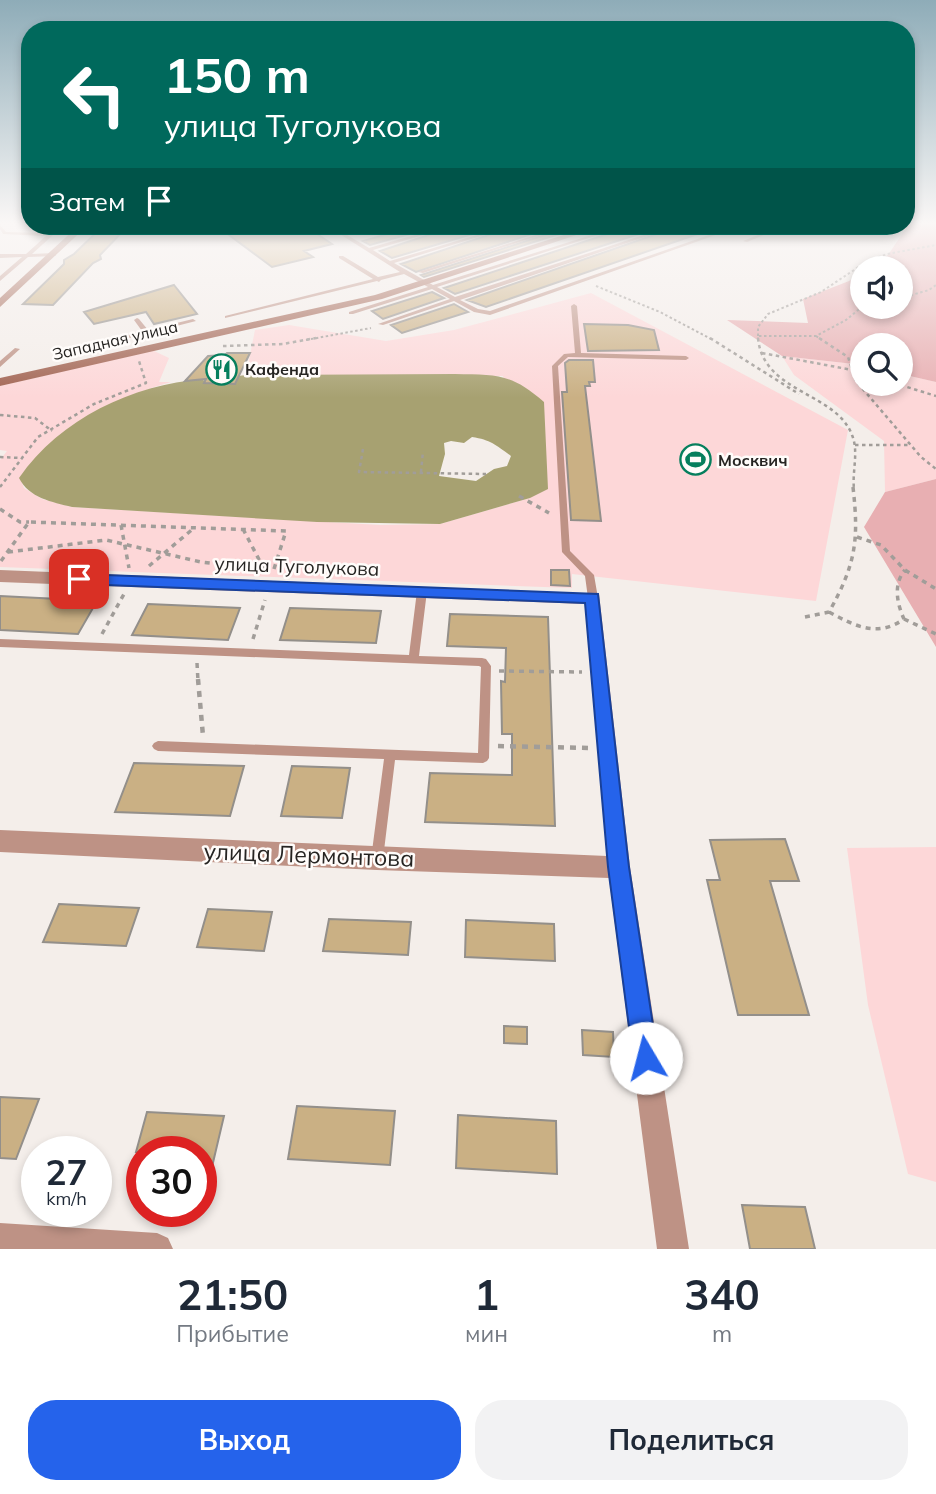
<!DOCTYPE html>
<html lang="ru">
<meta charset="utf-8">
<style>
body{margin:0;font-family:Mulish,sans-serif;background:#f2f2f3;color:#1f2937;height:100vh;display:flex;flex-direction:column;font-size:26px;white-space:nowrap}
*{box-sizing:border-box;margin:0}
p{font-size:23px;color:#747a83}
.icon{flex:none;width:38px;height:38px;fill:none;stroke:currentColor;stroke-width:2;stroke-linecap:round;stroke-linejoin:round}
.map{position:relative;height:1249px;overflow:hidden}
.panel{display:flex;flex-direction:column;background:#fff;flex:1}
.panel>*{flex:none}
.banner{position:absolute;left:21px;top:21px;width:894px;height:214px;border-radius:28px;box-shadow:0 4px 10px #0003;background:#00695c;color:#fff;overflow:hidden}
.controls{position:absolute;left:850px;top:256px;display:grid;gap:14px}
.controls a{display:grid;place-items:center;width:63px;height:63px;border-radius:50%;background:#fff;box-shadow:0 4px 10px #0003;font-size:35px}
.speed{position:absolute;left:21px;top:1136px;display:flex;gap:14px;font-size:35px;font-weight:700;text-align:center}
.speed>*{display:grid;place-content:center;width:91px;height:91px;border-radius:50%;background:#fff;box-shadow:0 4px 10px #0003;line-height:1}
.speed small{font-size:18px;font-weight:400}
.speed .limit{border:10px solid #d22;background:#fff;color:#111}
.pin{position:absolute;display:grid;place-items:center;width:60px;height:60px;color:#fff;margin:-30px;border-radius:14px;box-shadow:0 4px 10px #0006}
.me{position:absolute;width:77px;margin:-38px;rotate:352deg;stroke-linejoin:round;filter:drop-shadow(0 0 5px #0008)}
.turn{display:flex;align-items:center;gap:24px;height:147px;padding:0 28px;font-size:32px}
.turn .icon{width:91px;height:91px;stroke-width:2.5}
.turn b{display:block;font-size:49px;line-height:60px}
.then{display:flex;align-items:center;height:66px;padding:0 28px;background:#0003;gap:14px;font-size:26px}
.eta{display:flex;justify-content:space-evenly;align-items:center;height:119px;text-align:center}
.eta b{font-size:42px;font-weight:700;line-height:49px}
.cta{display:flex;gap:14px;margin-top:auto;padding:14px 28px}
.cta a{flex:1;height:80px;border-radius:28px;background:#2563eb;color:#fff;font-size:28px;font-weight:700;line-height:80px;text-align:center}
.cta a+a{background:#f2f2f3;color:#1f2937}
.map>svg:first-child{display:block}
</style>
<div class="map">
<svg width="936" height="1249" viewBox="0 0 936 1249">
<rect width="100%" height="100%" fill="#f4eeea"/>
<path fill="#fdd7d8" d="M591 293 848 430 816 601 572 574V588L0 567V460L7 451 0 450V386L152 350 169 358 159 382H171C118 396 51 433 20 478L24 488 42 499 72 507 380 525 440 524 530 498 503 376 246 375 255 330 289 325 386 341 454 330Z
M782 356 863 365V383H901V374L936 382V479L885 492 884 441 794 375Z
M936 847V1182L908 1174 868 1005 847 848Z"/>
<path fill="#e8afb2" d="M909 224H936V382L901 374V345H863V365L782 356 727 320 808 323 803 299 849 281 863 272V306H901V268H869L888 255Z
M936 479V647L864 527 885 492Z"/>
<path fill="#a7a171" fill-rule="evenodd" d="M455 374C497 375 511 373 544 402L548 489 530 498 440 524 317 522 72 507C52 502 29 498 19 478 61 418 132 385 203 379L205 383 234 384 238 376 246 375ZM472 437C491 440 496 445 511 456L507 466 494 469 476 481 439 476 445 454 444 443 451 441 464 443Z"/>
<path fill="#cab084" stroke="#938f8a" stroke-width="2" d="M103 226H128L100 255 101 259 93 263 53 305 23 304 64 264V260L74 254Z
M255 226H305L332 244 304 251 313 257 272 267 225 232Z
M416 226H438L370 245 363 241Z
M456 226H499L392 258 380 251Z
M516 226H556L416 272 401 264Z
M573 226H584L424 277 421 275Z
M632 226H663L455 294 444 288Z
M680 226H715V228L486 307 467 300Z
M174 285 197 314 154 324 146 312 94 324 84 312Z
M432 292 444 298 383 319 372 311Z
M454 304 468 312 402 333 391 325Z
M584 324 628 325 654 330 659 350 588 351Z
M227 353H250L235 384 204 383 206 379 185 381 208 356 225 355Z
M569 360H593L595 382H589L590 386H585L601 521 571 520 562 392H567L565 363Z
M551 570H569L570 586 551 585Z
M0 596 97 601 78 634 0 630Z
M148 604 240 608 228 640 132 635Z
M290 608 381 611 376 643 280 640Z
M450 614 548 617 555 826 425 822 430 773 512 775V734H502L501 681 505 682 506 648 447 646Z
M134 763 244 766 230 816 115 812Z
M292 766 350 768 342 818 281 816Z
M785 839 799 881H770L809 1015H738L707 880H720L710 840Z
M59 904 139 908 126 946 43 942Z
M208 909 272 912 264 951 197 947Z
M329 919 411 922 408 955 323 951Z
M466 920 554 924 555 961 465 957Z
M504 1026 527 1027V1044L504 1043Z
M582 1030 613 1032 614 1057 583 1055Z
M0 1097 39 1099 16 1159 0 1158Z
M297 1106 395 1111 390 1165 288 1159Z
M147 1112 224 1116 207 1188 201 1187V1152H136Z
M458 1115 556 1121 557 1174 456 1168Z
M742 1205 805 1207 815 1249H750Z"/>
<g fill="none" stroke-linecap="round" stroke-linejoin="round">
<path stroke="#a19d99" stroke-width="2" stroke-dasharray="2.5 2.5" stroke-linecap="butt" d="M596 286 660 312 713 340
M901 298 929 290 936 285
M758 336V327L768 314 821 292 866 262 887 254 936 245
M816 336 822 340
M306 340 371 328
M758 340V336H816L846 320 863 306"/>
<path stroke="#a19d99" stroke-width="2.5" stroke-dasharray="3.5 3.5" stroke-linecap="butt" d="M710 338 799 394
M758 338C763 393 836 392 852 435 859 452 852 471 854 489
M819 338 848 357 856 381 921 457 936 469
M223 346 283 344 316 338
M762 353 863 372
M894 383 936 396
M0 415 35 418 52 431
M855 445H911
M363 449 359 472 486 474
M0 457 22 458
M421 472 423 451
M0 487 38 437 94 404 146 383 139 361"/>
<path stroke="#a19d99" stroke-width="3.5" stroke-dasharray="5 5" stroke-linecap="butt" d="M519 496 549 513
M0 509 20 522H29
M121 525 129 568
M243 529 264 569
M857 537 881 545 905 570 936 589
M8 552 106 540 201 562 268 570
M1 561 29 522 286 531 273 572
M149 566 194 528
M829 612C855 626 877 638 904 619 897 604 893 584 905 570
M805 617 829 612C856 564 859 540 853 487
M904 619 936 634
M102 634 124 594
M253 639 265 600
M197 663 198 681
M499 671 582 672"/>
<path stroke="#a19d99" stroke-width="4.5" stroke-dasharray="6 6" stroke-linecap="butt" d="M198 679 203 736
M498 746 588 748"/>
<path fill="#be9285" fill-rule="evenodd" d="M0 225 6 232 49 233 58 226H63L32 254 53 253 56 255 55 256 28 257 0 281V276L22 257 0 258V254H26L46 236 3 234 0 229Z
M327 226H332L369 248 447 226H453L373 250 390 261 507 226H513L394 263 433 285 620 226H626L437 287 455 297 671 226H677L460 300 478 309 490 311 735 226H741L490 315 474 312 454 301 383 325 378 324 450 299 432 289 353 314H349V312L428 287 404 274 381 280 379 282 377 281 225 318V316L373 279 339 258V256H343L378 277 400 272Z
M564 226H570L423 273 418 272Z
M780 226H786L747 242 743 241Z
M574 304 577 306 581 353 686 356 689 358 686 360 568 357 558 366 570 551 594 575 598 598 593 601 588 598 585 576 562 552 552 366 564 354 575 353 571 306Z
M137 318 139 319 148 330 193 319 196 321 86 349 83 347 142 331 134 320Z
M15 348 20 349 0 367V361Z
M422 588 427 591 419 656 482 658 486 659 491 666 489 758 487 761 483 763 395 760 383 859 381 863 377 865 373 863 371 859 384 759 158 751 154 749 152 746 154 743 158 741 478 753 481 667 479 666 0 647V639L409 655 417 591Z"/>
<path fill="#be9285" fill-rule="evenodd" d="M0 570 599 594 630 867 689 1249H657L609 878 377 870 0 852V830L607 856 585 604 0 582Z
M0 1223 157 1233 168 1238 173 1249H0Z"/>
<path fill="#a26452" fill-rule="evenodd" d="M78 226H87L0 307V298Z
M592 226H604L382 299 0 386V378L375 295Z"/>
</g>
<linearGradient id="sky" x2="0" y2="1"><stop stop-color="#8eacb8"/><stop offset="0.56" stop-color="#faf7f6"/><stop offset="1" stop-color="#faf7f6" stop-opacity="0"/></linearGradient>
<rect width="936" height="398" fill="url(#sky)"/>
<path fill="#2563eb" stroke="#184099" stroke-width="2" d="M79 574 598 594 629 867 658 1058 654 1067 646 1070 637 1067 633 1058 608 867 585 603 79 584 71 579Z"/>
<defs>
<symbol id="restaurant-ring" viewBox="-11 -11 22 22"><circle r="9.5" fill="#fffcfa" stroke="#067f5d" stroke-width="1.5"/><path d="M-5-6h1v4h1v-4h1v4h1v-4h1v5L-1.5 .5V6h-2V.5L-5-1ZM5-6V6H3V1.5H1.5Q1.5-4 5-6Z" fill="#067f5d"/></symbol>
<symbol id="stadium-ring" viewBox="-11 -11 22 22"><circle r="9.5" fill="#fffcfa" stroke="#067f5d" stroke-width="1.5"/><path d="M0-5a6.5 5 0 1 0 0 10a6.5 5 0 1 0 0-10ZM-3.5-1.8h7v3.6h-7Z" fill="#067f5d"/></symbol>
</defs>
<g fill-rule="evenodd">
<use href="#restaurant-ring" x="204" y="352" width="35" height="35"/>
<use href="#stadium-ring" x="678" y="442" width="35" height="35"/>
</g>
<g text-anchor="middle" stroke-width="5" stroke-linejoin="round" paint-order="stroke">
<g font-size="16" fill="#262422" stroke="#fffcfa">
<text transform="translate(115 340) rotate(-13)" y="6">Западная улица</text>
</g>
<g font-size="16" font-weight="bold" fill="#262422" stroke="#fffcfa" text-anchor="start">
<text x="245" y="375">Кафенда</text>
<text x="718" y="466">Москвич</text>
</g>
<g font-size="19" fill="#262422" stroke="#fffcfa">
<text transform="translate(297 566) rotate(2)" y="7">улица Туголукова</text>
</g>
<g font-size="23" fill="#262422" stroke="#fffcfa">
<text transform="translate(309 855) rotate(2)" y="8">улица Лермонтова</text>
</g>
</g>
</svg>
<div class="controls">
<a><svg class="icon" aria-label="sound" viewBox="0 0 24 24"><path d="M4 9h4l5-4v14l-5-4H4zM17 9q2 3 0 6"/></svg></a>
<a><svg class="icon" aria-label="search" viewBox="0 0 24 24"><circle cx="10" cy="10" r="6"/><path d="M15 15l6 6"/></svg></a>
</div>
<div class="speed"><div>27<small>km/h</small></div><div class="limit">30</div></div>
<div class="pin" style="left:79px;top:579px;background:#d93025"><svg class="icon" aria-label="arrive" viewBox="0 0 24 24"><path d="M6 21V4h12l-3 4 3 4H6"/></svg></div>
<svg class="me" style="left:646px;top:1058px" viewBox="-20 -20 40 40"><circle r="19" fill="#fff"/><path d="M0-13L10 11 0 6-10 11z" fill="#2563eb"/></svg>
<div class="banner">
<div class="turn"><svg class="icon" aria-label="left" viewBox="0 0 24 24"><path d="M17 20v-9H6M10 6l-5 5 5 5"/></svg><div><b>150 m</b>улица Туголукова</div></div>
<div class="then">Затем<svg class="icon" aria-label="arrive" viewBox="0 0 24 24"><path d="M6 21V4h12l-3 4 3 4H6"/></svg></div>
</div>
</div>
<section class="panel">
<div class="eta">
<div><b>21:50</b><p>Прибытие</p></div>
<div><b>1</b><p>мин</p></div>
<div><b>340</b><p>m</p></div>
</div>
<div class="cta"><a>Выход</a><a>Поделиться</a></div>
</section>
